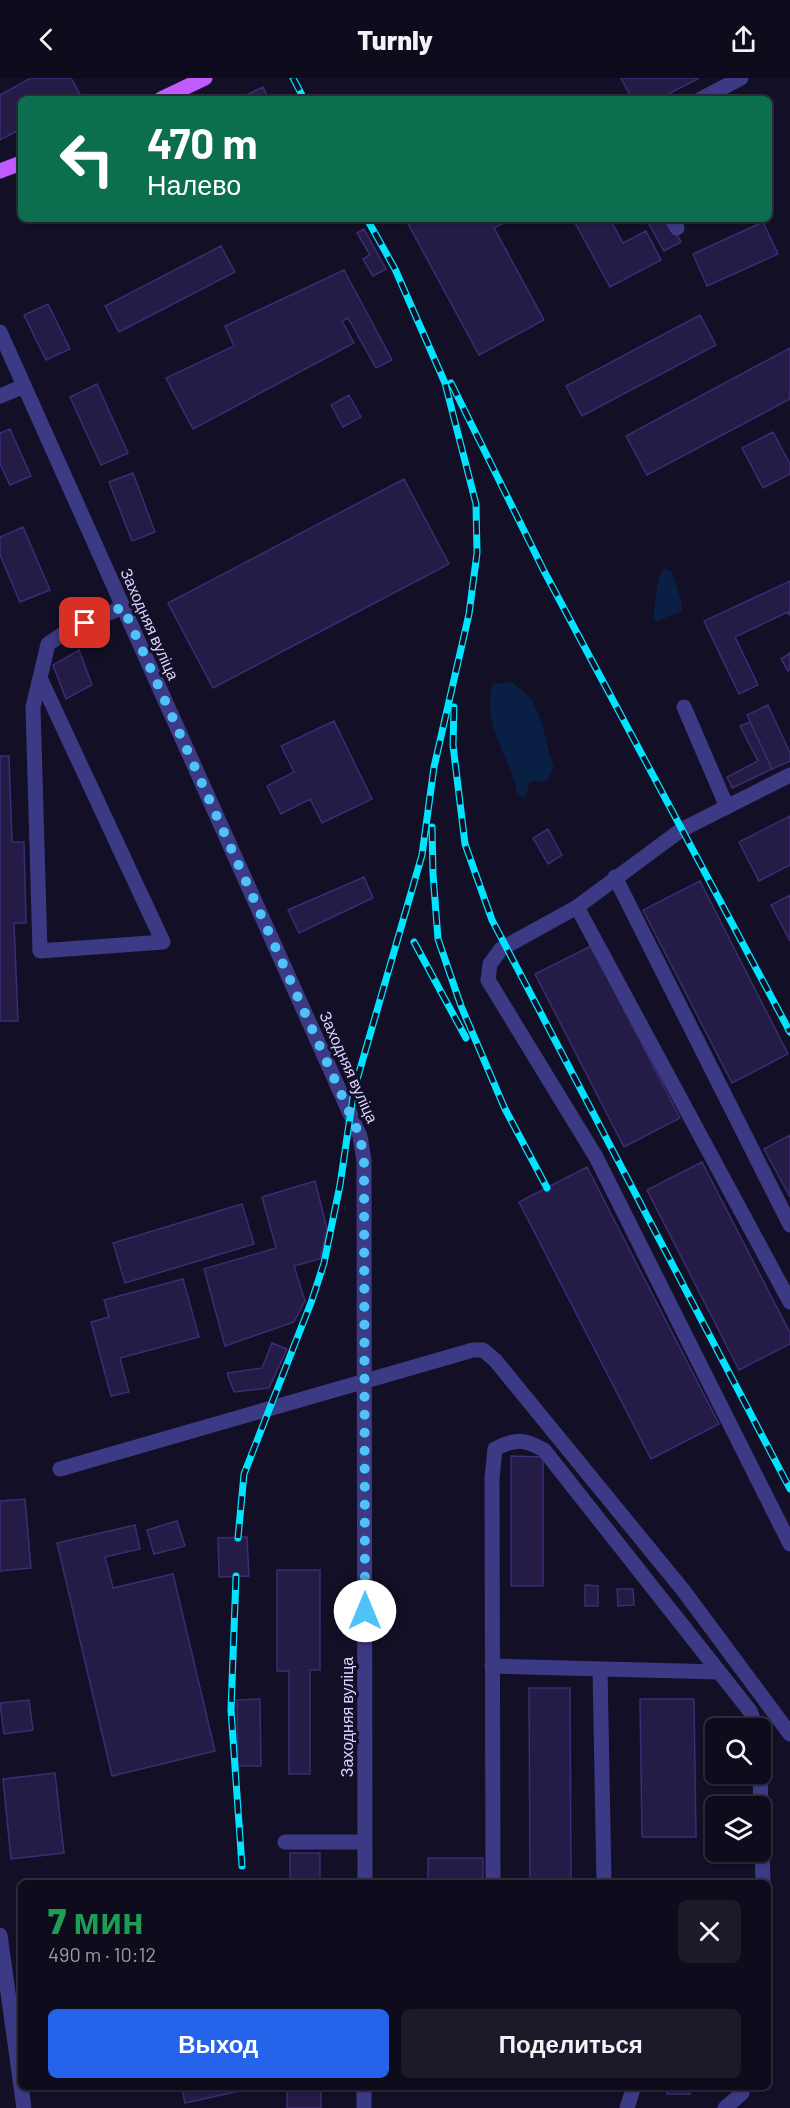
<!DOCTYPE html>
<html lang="ru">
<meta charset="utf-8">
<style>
body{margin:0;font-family:Barlow,sans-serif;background:#1c1929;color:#f1f3f6;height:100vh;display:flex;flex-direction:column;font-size:22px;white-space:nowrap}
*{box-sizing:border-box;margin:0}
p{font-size:20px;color:#9b9ba3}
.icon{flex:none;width:33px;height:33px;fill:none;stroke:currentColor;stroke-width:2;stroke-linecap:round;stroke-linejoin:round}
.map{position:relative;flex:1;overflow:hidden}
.drawer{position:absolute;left:18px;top:1802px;width:753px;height:210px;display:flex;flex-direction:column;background:#0e0b1c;border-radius:9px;box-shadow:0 2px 4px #0004,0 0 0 2px #2e2b3b}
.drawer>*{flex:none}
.banner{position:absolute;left:18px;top:18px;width:754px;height:126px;border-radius:9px;box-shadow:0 2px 4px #0004,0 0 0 2px #2e2b3b;background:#0b6e4f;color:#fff;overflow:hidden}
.tools{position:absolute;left:705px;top:1640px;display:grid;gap:12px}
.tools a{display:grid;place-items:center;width:66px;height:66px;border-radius:9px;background:#0e0b1c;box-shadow:0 2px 4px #0004,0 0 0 2px #2e2b3b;font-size:30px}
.pin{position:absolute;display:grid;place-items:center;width:51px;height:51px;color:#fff;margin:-26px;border-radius:12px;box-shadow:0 3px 9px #0006}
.me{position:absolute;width:66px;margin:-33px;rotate:0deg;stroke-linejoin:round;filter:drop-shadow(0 0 4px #0008)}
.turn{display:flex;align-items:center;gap:21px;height:126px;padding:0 30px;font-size:27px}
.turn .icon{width:78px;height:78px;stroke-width:2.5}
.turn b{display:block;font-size:42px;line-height:51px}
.round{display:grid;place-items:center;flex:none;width:63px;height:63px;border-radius:9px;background:#1c1929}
.summary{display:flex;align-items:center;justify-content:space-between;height:102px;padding:0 30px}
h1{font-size:36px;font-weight:800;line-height:45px;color:#1e9e55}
.primary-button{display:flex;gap:12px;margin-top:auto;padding:12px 30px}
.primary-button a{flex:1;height:69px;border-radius:9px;background:#2563eb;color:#fff;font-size:24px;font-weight:800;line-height:69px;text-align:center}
.primary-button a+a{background:#1c1929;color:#f1f3f6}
header{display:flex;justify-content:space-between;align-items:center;height:78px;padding:0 30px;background:#0e0b1c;font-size:27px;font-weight:800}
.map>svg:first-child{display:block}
</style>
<header><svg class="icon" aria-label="back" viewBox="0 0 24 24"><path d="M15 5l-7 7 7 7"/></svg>Turnly<svg class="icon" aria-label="share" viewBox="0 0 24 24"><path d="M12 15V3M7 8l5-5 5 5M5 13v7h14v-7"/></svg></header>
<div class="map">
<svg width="790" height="2030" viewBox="0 0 790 2030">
<rect width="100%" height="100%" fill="#130f26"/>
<path fill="#0a1f44" d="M664 489 672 494 682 526V533L654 544C654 526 656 505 664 489Z
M512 604C518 609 525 614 530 620 543 637 546 668 554 688L547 703 530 704 525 720 517 715C513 690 497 668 492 643 489 631 490 618 492 606Z"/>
<path fill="#241b47" stroke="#3b2d73" stroke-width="1.5" d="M31 0H71L81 18 75 21H21V51L0 62V17Z
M621 0H699L659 21H632Z
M263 9 269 21H238Z
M512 141 494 150 544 242 479 277 406 142Z
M573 141H610L623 165 646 153 661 182 610 209Z
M646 141H668L681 164 664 173Z
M763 144 778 176 707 208 693 176Z
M364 151 386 191 373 198 363 181 370 177 357 155Z
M221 168 235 194 119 254 105 228Z
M344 192 392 282 376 290 348 240 342 243 354 265 193 351 166 300 234 268 225 248Z
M48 226 70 271 46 282 24 237Z
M700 237 716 267 582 338 566 308Z
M790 270V321L647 397 626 358Z
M97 306 128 375 101 387 70 319Z
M349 317 361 339 343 349 331 327Z
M10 351 31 398 10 407 0 386V355Z
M773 354 790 386V396L763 410 742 370Z
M133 395 155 454 132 463 109 404Z
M404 401 449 486 213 610 168 525Z
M23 449 50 512 20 524 0 477V459Z
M790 503V538L788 534 735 559 758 607 739 616 704 543Z
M79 572 92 607 66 621 53 587Z
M790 575V591L788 593 781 581Z
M768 627 790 675V683L772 691 747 637Z
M334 643 372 721 322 745 310 721 281 736 267 708 294 694 281 668Z
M750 644 772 691 732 710 727 699 758 683 740 648Z
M0 678H9L12 764H24L26 845H14L18 943H0Z
M790 738V787L759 803 739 764Z
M548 751 562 777 548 786 533 760Z
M364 799 373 820 299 855 288 832Z
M700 803 788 976 732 1005 643 832Z
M790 817V863L771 827Z
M591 868 680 1040 624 1069 535 896Z
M790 1057V1119L764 1071Z
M702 1084 790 1255V1266L739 1292 647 1112Z
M587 1089 719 1346 651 1381 519 1124Z
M315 1103 327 1151 320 1181 294 1188 305 1223 294 1244 225 1268 204 1191 276 1170 262 1119Z
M242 1126 254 1166 125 1205 113 1165Z
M183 1201 199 1259 120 1280 129 1314 111 1318 91 1244 109 1239 104 1222Z
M272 1265 287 1271 269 1310 234 1314 227 1295 262 1290Z
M511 1378 543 1379V1508H511Z
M25 1421 31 1490 0 1493V1423Z
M177 1443 185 1468 154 1476 147 1452Z
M135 1447 140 1471 105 1479 113 1510 173 1496 215 1673 112 1698 57 1465Z
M247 1459 249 1498 219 1499 218 1460Z
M277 1492H320V1592H310V1696H289V1593H277Z
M585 1507 598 1508V1528H585Z
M617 1511H633L634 1527 618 1528Z
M529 1610H570L571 1804H530Z
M260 1621 261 1688H238L237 1622Z
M640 1621H694L696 1759H642Z
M29 1622 33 1652 4 1656 0 1625Z
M55 1695 64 1775 11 1781 3 1701Z
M290 1775H320V1804H290Z
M428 1780H483V1804H428Z
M189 2008H239L240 2013 185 2025 182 2010Z
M287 2008H321V2030H287Z
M667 2008H690V2016H667Z"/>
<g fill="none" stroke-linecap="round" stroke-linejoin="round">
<path stroke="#3d3a85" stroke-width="15" d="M701 21 741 0
M672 141 677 150
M0 254 360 1058 364 1083 365 1804
M0 318 24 308
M40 600 163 864 40 873 33 629 48 566 66 554 123 529
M684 629 727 729
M790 697 681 752 577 829 501 871 490 886 488 902 596 1079 790 1466
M615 799 790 1147
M577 829 790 1224
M60 1391 473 1272H483L495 1282 683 1512 790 1656
M492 1588 719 1594
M600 1591 604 1804
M760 1695 763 1804
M285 1764H365
M493 1804 492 1400 495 1371C516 1360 524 1361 544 1372L750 1633 757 1650
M0 1857 24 2030
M364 2030V2008
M627 2030 634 2008
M725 2030 742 2015 743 2008"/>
<path stroke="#c25bff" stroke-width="15" d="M161 21 205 0
M0 93 21 85"/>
<defs>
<path id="rail" d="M293 0 304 21
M451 305 544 493 790 954
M454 629 453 667 465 766 492 842 790 1411
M432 749 433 796 438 861 461 928 505 1031 547 1110
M414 864 466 960
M238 1460 244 1396 312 1222 324 1185 340 1107 354 1012 422 777 434 689 469 536 477 475 476 426 445 305 395 191 367 141
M236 1498 231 1632 242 1788"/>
</defs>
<use href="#rail" stroke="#00e5ff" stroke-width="7"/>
<use href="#rail" stroke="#130f26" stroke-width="4.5" stroke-dasharray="14" stroke-linecap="butt"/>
</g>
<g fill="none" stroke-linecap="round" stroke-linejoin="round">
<path stroke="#4fc3f7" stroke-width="10" stroke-dasharray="0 18" d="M85 545 123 529 360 1058 364 1083 365 1533"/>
</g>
<g text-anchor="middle" stroke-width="6" stroke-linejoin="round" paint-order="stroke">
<g font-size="16" fill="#d9d4ff" stroke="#130f26">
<text transform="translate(150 546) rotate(66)" y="6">Заходняя вуліца</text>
<text transform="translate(349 989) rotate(66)" y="6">Заходняя вуліца</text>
<text transform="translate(347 1639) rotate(-90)" y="6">Заходняя вуліца</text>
</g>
</g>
</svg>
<div class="tools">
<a><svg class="icon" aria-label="search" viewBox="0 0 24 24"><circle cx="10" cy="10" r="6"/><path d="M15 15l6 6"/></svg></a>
<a><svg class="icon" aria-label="layers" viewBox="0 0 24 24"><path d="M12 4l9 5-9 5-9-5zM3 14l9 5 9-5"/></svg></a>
</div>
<div class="pin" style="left:85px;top:545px;background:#d93025"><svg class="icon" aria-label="arrive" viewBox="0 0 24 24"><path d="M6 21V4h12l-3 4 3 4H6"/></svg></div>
<svg class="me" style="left:365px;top:1533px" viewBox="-20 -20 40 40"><circle r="19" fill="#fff"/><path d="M0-13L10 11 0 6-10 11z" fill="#4fc3f7"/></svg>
<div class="banner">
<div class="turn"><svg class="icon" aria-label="left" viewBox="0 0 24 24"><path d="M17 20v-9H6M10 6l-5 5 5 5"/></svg><div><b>470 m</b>Налево</div></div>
</div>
<section class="drawer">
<div class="summary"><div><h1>7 мин</h1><p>490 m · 10:12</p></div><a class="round"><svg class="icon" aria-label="close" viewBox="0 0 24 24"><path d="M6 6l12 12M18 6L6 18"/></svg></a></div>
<div class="primary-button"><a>Выход</a><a>Поделиться</a></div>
</section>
</div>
